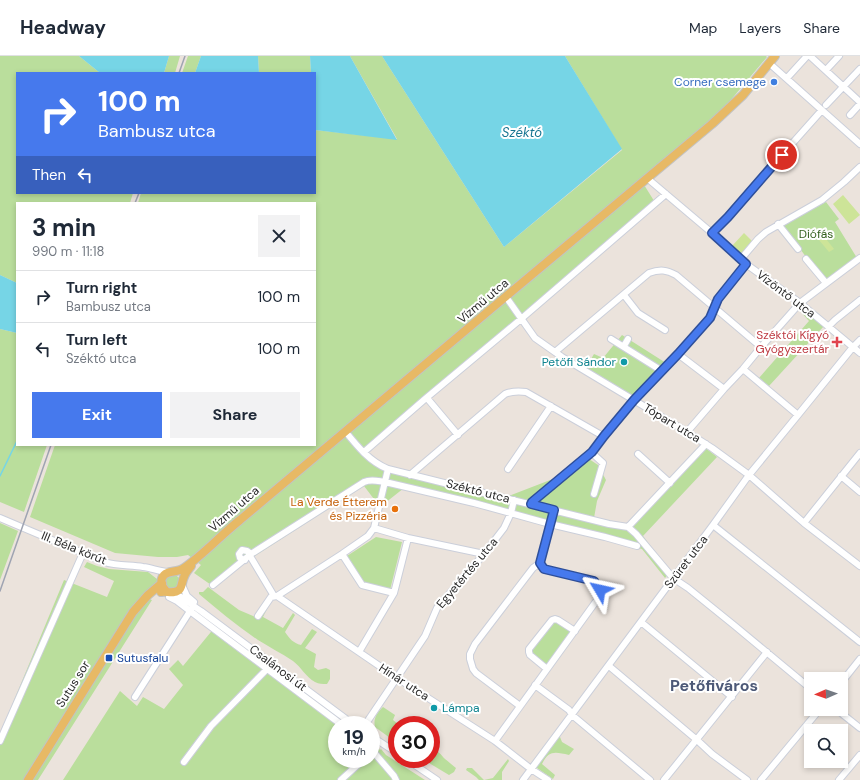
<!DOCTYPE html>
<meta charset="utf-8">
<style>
body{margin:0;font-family:"DM Sans",sans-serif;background:#f2f2f3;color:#1f2937;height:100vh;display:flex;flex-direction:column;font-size:15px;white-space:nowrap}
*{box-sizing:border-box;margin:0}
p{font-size:13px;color:#747a83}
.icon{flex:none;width:22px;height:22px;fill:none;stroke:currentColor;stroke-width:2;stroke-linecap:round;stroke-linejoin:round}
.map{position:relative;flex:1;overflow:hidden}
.side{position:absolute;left:16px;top:146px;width:300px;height:244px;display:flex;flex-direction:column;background:#fff;border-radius:0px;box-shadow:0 2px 6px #0003}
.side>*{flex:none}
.hud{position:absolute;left:16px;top:16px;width:300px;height:122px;border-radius:0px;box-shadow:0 2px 6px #0003;background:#4679ed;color:#fff;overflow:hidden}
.needle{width:26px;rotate:268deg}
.buttons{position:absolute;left:804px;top:616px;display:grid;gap:8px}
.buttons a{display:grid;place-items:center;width:44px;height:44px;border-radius:0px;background:#fff;box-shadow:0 2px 6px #0003;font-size:20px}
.speed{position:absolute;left:328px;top:660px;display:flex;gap:8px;font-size:20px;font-weight:700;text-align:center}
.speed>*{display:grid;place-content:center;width:52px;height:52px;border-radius:50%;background:#fff;box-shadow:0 2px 6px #0003;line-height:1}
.speed small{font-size:10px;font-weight:400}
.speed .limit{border:6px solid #d22;background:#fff;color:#111}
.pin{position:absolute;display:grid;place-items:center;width:34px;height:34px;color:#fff;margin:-17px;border:2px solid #fff;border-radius:50%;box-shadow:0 1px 4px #0007}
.me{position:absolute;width:44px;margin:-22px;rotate:306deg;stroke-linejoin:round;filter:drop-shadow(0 0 3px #0008)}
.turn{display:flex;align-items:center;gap:14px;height:84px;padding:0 16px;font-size:18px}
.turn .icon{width:52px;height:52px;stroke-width:2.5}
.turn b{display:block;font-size:28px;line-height:34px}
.then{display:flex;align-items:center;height:38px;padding:0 16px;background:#0003;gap:8px;font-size:15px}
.round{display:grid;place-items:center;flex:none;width:42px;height:42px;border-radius:0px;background:#f2f2f3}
.summary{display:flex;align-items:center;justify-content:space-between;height:68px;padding:0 16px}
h1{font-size:24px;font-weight:700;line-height:30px}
.primary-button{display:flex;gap:8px;margin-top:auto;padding:8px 16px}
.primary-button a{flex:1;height:46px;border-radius:0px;background:#4679ed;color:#fff;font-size:16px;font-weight:700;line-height:46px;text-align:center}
.primary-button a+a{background:#f2f2f3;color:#1f2937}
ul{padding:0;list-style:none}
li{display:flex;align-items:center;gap:12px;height:52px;padding:0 16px;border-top:1px solid #e0e1e3}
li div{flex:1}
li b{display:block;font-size:15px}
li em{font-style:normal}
header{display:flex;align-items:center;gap:24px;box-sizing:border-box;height:56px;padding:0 20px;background:#fff;border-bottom:1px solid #e0e1e3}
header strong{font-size:19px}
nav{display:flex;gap:22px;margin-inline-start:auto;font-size:14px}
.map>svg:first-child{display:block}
</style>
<header>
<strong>Headway</strong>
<nav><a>Map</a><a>Layers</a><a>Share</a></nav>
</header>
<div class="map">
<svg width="860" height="724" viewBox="0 0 860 724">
<rect width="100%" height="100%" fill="#ebe3dc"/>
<path fill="#bade9c" d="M0 0H79L100 17H17V137H133L130 147H17V227L0 219Z
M169 0H180L175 17H164Z
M188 0H201L195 17H182Z
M258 0H310L311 17H259Z
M350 0H382L504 191 622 94 565 0H766L767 1 714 64 641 124 656 148 535 247 363 394 387 411 506 441 558 421 586 401 598 409 606 424 597 445 594 462 627 468 703 390 717 401 643 480 670 516 665 522 642 493 404 432 380 451 364 430 239 510 214 531 194 517 201 509 188 499 177 501H158L115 497 30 461 55 389H315V147H138L141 137H315V74L397 83Z
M826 146 839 163 835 166 857 202 825 226 782 169Z
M801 252 824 270 769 330 759 322 809 265 799 254Z
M0 273 17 277V389H47L24 456 0 446Z
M622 279 666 307 633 341 585 313 594 298 603 302Z
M0 467 18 475 0 524Z
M376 481 402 486 390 534 364 527 347 500Z
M87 506 97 510 109 513 148 516 157 523V529L146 542 152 544 38 724H0V678L64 524 107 541 114 525 84 511Z
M176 519 179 522 180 527 175 534 166 532 164 523 165 521Z
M208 531 239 554 258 562 267 549 268 551 263 561 283 572 293 557 295 559 285 576C290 583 293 587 301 589L312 573 317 576 305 592 316 598 314 611 318 614 326 612 330 614V623L327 628C322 628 319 628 315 626 306 621 301 611 293 605 281 597 269 591 258 584 237 570 218 554 199 538V536H203Z
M552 566 558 567 570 575V578L549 606 545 610 532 599 531 594Z
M215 571 350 669H337V703H371V685L380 694 381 693 386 699 425 724H63L120 635 137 650 143 641 164 653 183 629 169 613 178 604 183 610Z
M383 651 395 659 393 664 398 668 402 665 407 668 408 669H397V687L375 671C373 662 377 657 383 651Z
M557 681H560L562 686 574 693 569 699C555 696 549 694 542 708L555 719 553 723 537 712 536 709Z
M431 694C439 694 440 698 445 703 449 706 452 709 456 712L454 716 449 719 429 707 428 703H431Z
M508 703 509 705 502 716V724H479L476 721 466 714 467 712H472L484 724 493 722Z"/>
<path fill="#cde498" d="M843 139 860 159 849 168 833 148Z
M819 174 834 193 829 196 814 178Z
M744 177 752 185 741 198 732 190Z"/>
<path fill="#76d5e6" d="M79 0H169L164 17H100Z
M201 0H258L259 17H195Z
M310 0H350L397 84 315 74V17H311Z
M382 0H565L622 93 504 191Z
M0 219 17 227V277L0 273Z"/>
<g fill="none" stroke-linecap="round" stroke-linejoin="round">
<path stroke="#76d5e6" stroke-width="1.5" d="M0 420 17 385"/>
<defs>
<path id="minor" d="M810 0 860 46
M769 7 860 88
M826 14 839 0
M787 22 807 0
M826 49 860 13
M850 59 860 48
M647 122 712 177 746 208 800 247 860 297
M778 168 798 193
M712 177 727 161 822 54
M741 203 758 183 766 176 822 144 844 126 860 111
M806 203 826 227
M624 239 638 257 665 274
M506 241 535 282 562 301 687 376 712 392 749 419 804 467 860 510
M829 270 835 264 860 244
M611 283 662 315
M624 290 628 283
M555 296 649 217C660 213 667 214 676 219L761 291
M678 298 724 333
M743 313 798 359
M427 342 458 379
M345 375C357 390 370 406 388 413L609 468 628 471 636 478 673 522 688 532 735 570 811 633
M687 376 724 333 743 313 761 291 800 247 860 202
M364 396 425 343 521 263 666 138
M592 397 603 407 594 438
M638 398 670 427
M508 413 551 350
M410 419 505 338C512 335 518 335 526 336L603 380
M841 420 860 436
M531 448 532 446 592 397 603 380 634 344 678 298 710 262 718 243 746 208
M0 462 104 506C117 510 130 509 143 511 152 512 160 516 169 516
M804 467 860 397
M713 469 860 586
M628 471 706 388
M374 472 408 482 484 498
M342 498 362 529 394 537
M250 500 274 540
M245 504 240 502 239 498 242 494 247 495 251 498
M182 529 187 540 194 546
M213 529 251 498 364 426C371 423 377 425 385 426L474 447 550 468 605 481 637 490
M172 537C183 540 191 549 201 555L354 669
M277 540 397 622 495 685 531 713 548 724
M169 541 177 545 190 555 342 669
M258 560 271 541 277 540 342 498 368 480 374 472 388 413
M641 566 732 641
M359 596 394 537 408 482
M609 610 697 684 712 698 747 724
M547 613 530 599 529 596V593L552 564 555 563 558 564 575 575
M841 627 860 603
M535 629 569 654 572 659 650 724
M135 641 192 552
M520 650 476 617 473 613 470 603V598L475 588 533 512 540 507 554 454
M836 653 860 672
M365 669 425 580 437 552 484 498 504 472 511 457 514 444
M371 680 397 697
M0 685 83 497
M495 685 597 544C601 537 601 531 594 525L544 513 540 507
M371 693 394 720 396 724
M406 703 437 724
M184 706 211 670 270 610
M341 724 364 703
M523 724 713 469 749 419 798 359 853 291 860 284
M664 724 767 596
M761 724 820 653
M839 724 860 699"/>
<path id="major" d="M166 535C162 531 159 525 164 519 169 514 177 517 184 512 204 498 221 479 240 464 328 390 416 316 504 242 574 184 643 125 712 68L743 39 775 0
M161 536C166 535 170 537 174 536 183 535 181 527 184 521 185 517 188 514 191 510
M28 724 133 556 148 539 162 527"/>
</defs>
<use href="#minor" stroke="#cbcfda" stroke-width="8"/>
<use href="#major" stroke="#c3c3c3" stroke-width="10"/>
<use href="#minor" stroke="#fff" stroke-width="6"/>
<use href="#major" stroke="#e7b965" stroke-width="8"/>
<path stroke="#9fa4b2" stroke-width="1.5" d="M179 17 185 0
M135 147 139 137
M0 535 51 389"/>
</g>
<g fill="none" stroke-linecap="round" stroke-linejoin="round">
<defs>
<path id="route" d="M600 534 598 530 594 525 544 513 540 507 554 454 531 448 532 446 592 396 604 380 634 344 678 298 710 262 718 243 746 208 712 177 728 161 782 99"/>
</defs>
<use href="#route" stroke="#2e4f9a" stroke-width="10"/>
<use href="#route" stroke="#4679ed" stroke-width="7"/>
</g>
<circle fill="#3f7fe0" stroke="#fff" stroke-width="1.5" cx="774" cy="26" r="4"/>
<path fill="#e0444e" stroke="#fff" stroke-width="1.5" d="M835 280h4v4h4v4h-4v4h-4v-4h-4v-4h4z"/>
<g fill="#0f9aa8" stroke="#fff" stroke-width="1.5">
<circle cx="624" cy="306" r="4"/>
<circle cx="434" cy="652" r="4"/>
</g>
<circle fill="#e8710a" stroke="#fff" stroke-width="1.5" cx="395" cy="453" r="4"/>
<rect fill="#1a4fb4" stroke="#fff" stroke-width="1.5" x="105" y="598" width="8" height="8" rx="2"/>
<g text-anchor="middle" stroke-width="4" stroke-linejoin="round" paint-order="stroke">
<g font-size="12" fill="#366cbe" stroke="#fff" text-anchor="end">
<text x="766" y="30">Corner csemege</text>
</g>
<g font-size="12" fill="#34611f" stroke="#fff">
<text x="816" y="182">Diófás</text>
</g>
<g font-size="12" fill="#292929" stroke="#fff">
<text transform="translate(786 238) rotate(37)" y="4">Vízöntő utca</text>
<text transform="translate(483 245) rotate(-40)" y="4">Vízmű utca</text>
<text transform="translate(672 367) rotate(31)" y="4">Tópart utca</text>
<text transform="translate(478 435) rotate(14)" y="4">Széktó utca</text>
<text transform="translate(234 453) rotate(-41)" y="4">Vízmű utca</text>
<text transform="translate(74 492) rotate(22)" y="4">III. Béla körút</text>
<text transform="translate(686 506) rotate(-53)" y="4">Szüret utca</text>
<text transform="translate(467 517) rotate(-50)" y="4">Egyetértés utca</text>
<text transform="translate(278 612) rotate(37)" y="4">Csalánosi út</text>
<text transform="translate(404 626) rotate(33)" y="4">Hínár utca</text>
<text transform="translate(73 628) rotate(-58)" y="4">Sutus sor</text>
</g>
<g font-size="12" fill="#be3a42" stroke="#fff" text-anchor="end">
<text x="829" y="283">Széktói Kígyó<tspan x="829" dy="14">Gyógyszertár</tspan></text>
</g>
<g font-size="12" fill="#0d838f" stroke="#fff" text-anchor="end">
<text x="616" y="310">Petőfi Sándor</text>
<text x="442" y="656" text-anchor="start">Lámpa</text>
</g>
<g font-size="12" fill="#c56008" stroke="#fff" text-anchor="end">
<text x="387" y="450">La Verde Étterem<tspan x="387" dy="14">és Pizzéria</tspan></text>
</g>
<g font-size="12" fill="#164399" stroke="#fff" text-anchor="start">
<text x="117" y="606">Sutusfalu</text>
</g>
<g font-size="13" font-style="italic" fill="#167591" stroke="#fff">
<text x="522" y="81">Széktó</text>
</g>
<g font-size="16" font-weight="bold" fill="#4d5977" stroke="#fff">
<text x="714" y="635">Petőfiváros</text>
</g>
</g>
</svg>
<div class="buttons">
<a><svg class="needle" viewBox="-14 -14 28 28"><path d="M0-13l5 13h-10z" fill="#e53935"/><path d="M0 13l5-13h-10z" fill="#747a83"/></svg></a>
<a><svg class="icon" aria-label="search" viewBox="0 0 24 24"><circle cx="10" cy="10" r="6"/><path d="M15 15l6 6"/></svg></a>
</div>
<div class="speed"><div>19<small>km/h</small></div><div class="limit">30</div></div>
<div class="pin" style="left:782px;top:99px;background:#d93025"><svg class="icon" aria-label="arrive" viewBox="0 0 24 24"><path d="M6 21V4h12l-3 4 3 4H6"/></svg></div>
<svg class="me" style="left:600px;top:534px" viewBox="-20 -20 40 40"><path d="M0-17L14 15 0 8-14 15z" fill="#4679ed" stroke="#fff" stroke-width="4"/></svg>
<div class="hud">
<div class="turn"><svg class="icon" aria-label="right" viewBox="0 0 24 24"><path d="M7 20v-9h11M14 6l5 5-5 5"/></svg><div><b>100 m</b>Bambusz utca</div></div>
<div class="then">Then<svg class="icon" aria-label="left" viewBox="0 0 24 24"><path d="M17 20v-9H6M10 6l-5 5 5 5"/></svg></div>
</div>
<section class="side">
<div class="summary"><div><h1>3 min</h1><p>990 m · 11:18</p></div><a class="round"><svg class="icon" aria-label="close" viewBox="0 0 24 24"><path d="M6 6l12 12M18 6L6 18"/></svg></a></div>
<ul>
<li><svg class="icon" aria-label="right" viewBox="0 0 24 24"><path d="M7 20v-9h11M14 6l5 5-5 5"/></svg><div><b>Turn right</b><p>Bambusz utca</p></div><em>100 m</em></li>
<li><svg class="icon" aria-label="left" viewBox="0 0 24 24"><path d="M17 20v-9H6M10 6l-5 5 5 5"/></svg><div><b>Turn left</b><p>Széktó utca</p></div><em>100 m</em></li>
</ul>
<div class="primary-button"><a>Exit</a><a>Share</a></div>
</section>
</div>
